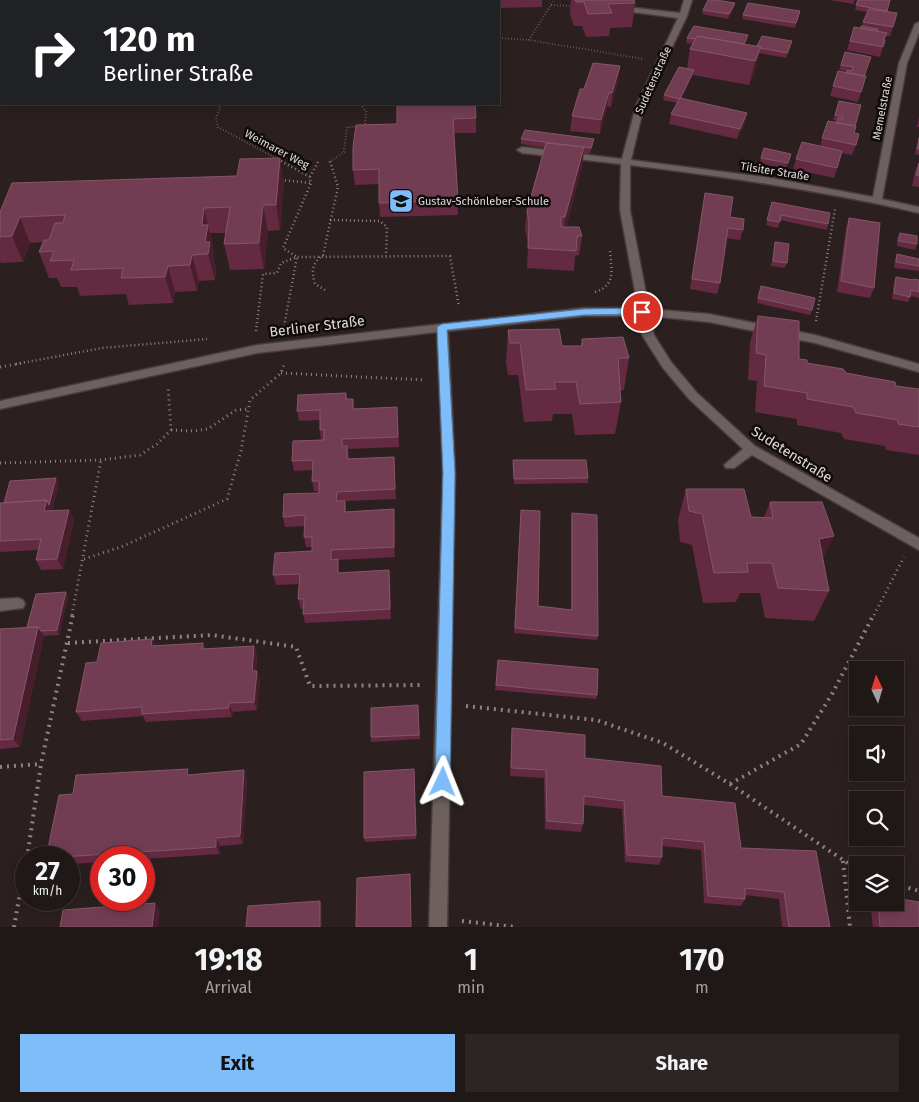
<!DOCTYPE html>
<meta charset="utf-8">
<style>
body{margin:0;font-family:"Fira Sans",sans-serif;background:#2d2524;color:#f1f3f6;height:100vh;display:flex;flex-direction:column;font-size:19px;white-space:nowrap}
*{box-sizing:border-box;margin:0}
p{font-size:16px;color:#a2a0a1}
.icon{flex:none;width:28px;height:28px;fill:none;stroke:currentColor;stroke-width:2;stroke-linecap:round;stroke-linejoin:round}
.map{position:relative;height:927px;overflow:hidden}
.side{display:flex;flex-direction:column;background:#201817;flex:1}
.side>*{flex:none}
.top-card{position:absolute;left:0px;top:0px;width:500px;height:105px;box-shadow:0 2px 12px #0003,0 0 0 1px #3d3736;background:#202124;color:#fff;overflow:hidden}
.needle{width:32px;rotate:356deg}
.controls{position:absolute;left:849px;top:661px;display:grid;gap:10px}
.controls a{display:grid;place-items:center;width:55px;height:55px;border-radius:0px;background:#201817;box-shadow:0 2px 12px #0003,0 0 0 1px #3d3736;font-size:25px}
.speed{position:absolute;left:15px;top:846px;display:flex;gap:10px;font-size:25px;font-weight:700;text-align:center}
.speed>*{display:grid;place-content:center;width:65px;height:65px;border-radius:50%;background:#201817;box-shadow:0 2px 12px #0003,0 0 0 1px #3d3736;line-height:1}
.speed small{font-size:12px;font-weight:400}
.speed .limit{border:8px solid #d22;background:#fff;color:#111}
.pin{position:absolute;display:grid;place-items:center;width:42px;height:42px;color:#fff;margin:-21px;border:2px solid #fff;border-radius:50%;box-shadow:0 1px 5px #0007}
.me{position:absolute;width:55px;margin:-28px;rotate:2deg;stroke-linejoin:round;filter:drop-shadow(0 0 4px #0008)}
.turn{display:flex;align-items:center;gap:18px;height:105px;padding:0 20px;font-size:22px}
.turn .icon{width:65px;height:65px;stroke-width:2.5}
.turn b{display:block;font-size:35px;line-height:42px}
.eta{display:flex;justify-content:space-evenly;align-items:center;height:85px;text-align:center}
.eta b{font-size:30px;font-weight:700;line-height:35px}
.cta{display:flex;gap:10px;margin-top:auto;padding:10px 20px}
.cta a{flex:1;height:58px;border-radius:0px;background:#7ebdf9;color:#111;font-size:20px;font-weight:700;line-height:58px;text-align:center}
.cta a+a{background:#2d2524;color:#f1f3f6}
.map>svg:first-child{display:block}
</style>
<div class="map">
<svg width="919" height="927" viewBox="0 0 919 927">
<rect width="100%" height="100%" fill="#2b201f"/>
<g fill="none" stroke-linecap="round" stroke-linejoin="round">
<defs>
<path id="minor" d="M0 0H3L4 1H1L0 4Z
M684 0H692L687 16 644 106 631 160 771 178 873 197 899 63 915 24 919 22V33L907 63 882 199 919 207V213C824 191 728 177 630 165V210L649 309 709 314 815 335 919 364V372L815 343 709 322 650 316 654 335 671 362 697 393 755 446 919 538V550L752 455 734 468H726L724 465 743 449 689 399 663 368 642 335 639 316H584L448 331 455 473 447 927H429L443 473 437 332 257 353 0 409V401L257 345 584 308H638L620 210 621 164 522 153 517 150 522 147 622 159 636 106 678 18 618 10 614 8 618 6 680 13Z
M18 598 23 600 25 604 23 608 0 611V599Z"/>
</defs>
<use href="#minor" stroke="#453c3b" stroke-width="3"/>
<path stroke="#8e8483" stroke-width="2" stroke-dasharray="0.5 2.5" stroke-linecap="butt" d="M30 1 34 0
M387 1 393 0
M551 5 575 6
M499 38 529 40 644 59
M529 40 554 0
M221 104 216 119 218 127 283 162
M361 104 366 112 365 127
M329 162 344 152 347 127H359"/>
<path stroke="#8e8483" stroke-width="2.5" stroke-dasharray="1 3" stroke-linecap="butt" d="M281 161 310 177 311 183 283 248 297 257 284 326
M310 177 318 162
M281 180 311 183
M330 220 380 221 387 227 386 256
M325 290 315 284C311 271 312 263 323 255L338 187 330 161
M595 292C617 285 611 269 610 250
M816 321 835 209
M256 331 263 274 277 273 281 263 297 257 450 256 459 307
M16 364 102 348 207 339"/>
<path stroke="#8e8483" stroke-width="3" stroke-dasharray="1 4" stroke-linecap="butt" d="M0 367 23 363
M281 373 425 380
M171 430 194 431 208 429 236 410 248 409
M0 463 101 460 140 455 157 444 171 430 168 386
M84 559 121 547 227 499 241 451 250 400 281 373 284 365
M72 615 101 460
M874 615 904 557"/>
<path stroke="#8e8483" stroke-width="4" stroke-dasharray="2 5" stroke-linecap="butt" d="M68 643 212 635 296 647 310 686 421 685
M466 706 596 720 663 743 730 784 858 870
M0 767 41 764
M730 784 801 744 832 694 874 614
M27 858 41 764 73 614
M843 861 850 927
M895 884 919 891
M462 921 515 927
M14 927 26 859"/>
<use href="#minor" fill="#6d605e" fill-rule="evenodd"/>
</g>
<path fill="#642a41" d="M82 0H126L88 1H82Z
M281 0H319L297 1H281Z
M402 0H542V7L499 8V1H402Z
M571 0H634L635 3 632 27 610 28 609 36 586 37 582 26H574L570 15Z
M830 0H855L853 4Z
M858 0H890L887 12 893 27 890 36H886L880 57 847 50 854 27 861 28 867 12 855 10Z
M735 3 734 8 728 19 702 14 703 10Z
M800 11 795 28 742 19 743 15Z
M687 38 747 40 745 44 757 46H791L786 58 759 53 755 71 749 85 693 75 681 99 747 113 745 123 737 139 669 124 671 114 677 103 663 100 664 95 687 68 690 49 693 44 686 43Z
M845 52 864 76H866L858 102 830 96 838 71 846 73V71L839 70Z
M1 74V94L0 91V77Z
M618 81 611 107 607 106 600 134 570 131 572 116 584 89Z
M839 101 854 133 856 145 852 155 842 153 834 178 793 169 796 159 820 146 828 121 836 123 837 121 833 120Z
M397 104 476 118V133H454L458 215 380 217 379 203V184L355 185 353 170 397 124Z
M919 117V127H917Z
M919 138V155L915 154Z
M521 139 593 144 590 153H584L582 166 566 227 582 236 579 255 575 256 574 271 527 268 528 243 525 230 527 211 545 148 521 144Z
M791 154 786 169 759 163 761 158Z
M280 158 284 184 280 230 268 231 264 269 230 270 224 244 226 233H210L214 251 213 255 216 268 215 280 199 281 197 291 175 292 173 303 129 305 126 294 80 296 77 287H61L57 278H49L39 252 43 242 30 243 23 262 1 263 0 261V212L237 176Z
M919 162V187L912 186 916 169Z
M705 193 743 230 740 240 726 238 720 283 717 294 690 289Z
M772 202 828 224 827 230 780 220 778 228 766 225Z
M849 218 874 288 870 298 837 292 846 228Z
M900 233 917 244 915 250 897 246V238Z
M775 242 787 263 785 268 771 266Z
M897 254 919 259V271L894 268 895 260Z
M896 277 913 280V279L919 280V298L911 296 908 302 892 299 894 282Z
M761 286 812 310 810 315 757 303Z
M758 316 799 359 807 363 896 386 919 389V455L886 450 885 446 844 439 841 433 797 425V419L755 412 757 381 748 380 750 342Z
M508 330 562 346H581L582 339 629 358 624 390H620L621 402 615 434 575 435 572 414H553L552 421 524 422 518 375H508L506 362Z
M346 393 347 399H353L354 409 398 418 399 447 348 449 349 459 394 457 396 499 345 501 346 512 394 509 395 557 338 560 339 573 390 580 391 619 305 623 303 614 304 609H301L298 599 299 584 276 585 273 575 312 551V547H306L304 537V526L285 527 283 517 319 493V491H314L312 481V470L294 471 292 461 324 440H321L320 430V420L299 421 297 411Z
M513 460 588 478V483L514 484Z
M59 483 52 511 69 510 74 520 63 569 41 570 36 560 39 550 0 552V503H4Z
M686 489 751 517H764L770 502 823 559 829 591 814 621 765 618 760 593H740L736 602 703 603 692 545 680 542 678 520Z
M521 510 538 606 571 610V518L572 513 598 636 597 640 514 633Z
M66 592 68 597 59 635 44 636 20 747 0 749V629L27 627Z
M152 639 156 646 203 643 205 649 254 646 257 655 256 671 260 680 257 710 233 712 232 717 146 722 143 716 82 721 76 712 97 662Z
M498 660 597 695 596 699 495 690Z
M418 705 420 739 371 742V737Z
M512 728 585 758 662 796 741 848 830 927H782L779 899 745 895V899L741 906 704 903 701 850 662 846V857L659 865 625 862 622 809 584 805 583 824 581 832 545 829 544 778 510 776Z
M414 769 416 839 365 842 364 838Z
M191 775 247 779 243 844 220 846V854L144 859V858H101V862L69 864V858H46L73 794Z
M870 902H895L919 927H873Z"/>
<path fill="#481e2d" d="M735 3 734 8 728 19 729 14Z
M0 41H1V70L0 71Z
M761 47 755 71 749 85 755 61Z
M620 66 618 81 611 107 612 93Z
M694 70 693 75 679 104 680 99Z
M609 92 607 106 600 134 601 120Z
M747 113 745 123 737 139 740 129Z
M584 147 582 166 563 236 565 217Z
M280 158 284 184 280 230 276 205Z
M263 205 268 231 264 269 259 243Z
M204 208 214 251 213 255 216 268 215 280 205 242 202 225Z
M20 217 30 243 23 262 12 236Z
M192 255 199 281 197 291 190 265Z
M168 266 175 292 173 303 165 277Z
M56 478 59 483 49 521 44 511 47 500Z
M394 509 395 519V557L394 547Z
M69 510 74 520 63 569 57 559Z
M834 536 819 567V539Z
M338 559 339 569V582L338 573Z
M389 570 390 580 391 619 390 609Z
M66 592 68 597 59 635 57 630Z
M38 627 44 636 20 747 13 739Z
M152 639 157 648 151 646Z
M254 646 257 655 255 680 252 671Z
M257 671 260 680 257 710 254 702Z
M229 703 233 712 232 717 229 708Z
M244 770 247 779 243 844 240 836Z
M216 838 220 846V854L216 847Z
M320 901 322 907V927H320Z
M155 903 160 910 158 927H152Z"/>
<path fill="#723d52" stroke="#845667" d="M402 0H427L402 1Z
M575 0H634L635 3 608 4 612 13 588 14 584 2H576Z
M708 0H716L735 3 729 14 703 10Z
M858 0H890L887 11 856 5Z
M748 3 800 11 796 23 743 15Z
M869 9 897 13 893 27 863 22Z
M694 26 748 35 744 44 697 36 695 39 687 38Z
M861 26 878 29 877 31 861 28Z
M854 27 887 33 883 40H885L883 47 850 41Z
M697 36 761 47 755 61 690 49Z
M762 36 792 41 787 53 760 48 761 47 757 46Z
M845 52 871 57 864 76 846 73 847 70 852 71 853 67 841 65Z
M593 63 620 66 612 93 609 92 601 120 572 116 580 89H584Z
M679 67 694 70 680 99 664 95Z
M838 71 866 76 861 92 833 86Z
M1 74V83H0V77Z
M680 98 747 113 740 129 671 114Z
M839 101 861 105 855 126 836 123 838 118 843 119V117L835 115Z
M397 104H475L476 118 453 119 458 200 379 203V169L353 170V147L356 125 397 124Z
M828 121 856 126 854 133 859 134 856 145 822 138Z
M525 130 594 139 591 148 521 139Z
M919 138V149H917Z
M802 142 842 151 837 168 796 159Z
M546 143 584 147 565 217H561V227H579L582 236H577L576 251 528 248 529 223 527 211Z
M764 148 791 154 788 163 761 158Z
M280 158 276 205H263L259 243 224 244 230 207 204 208 202 225H208L205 242H210L208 254 192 255 190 265 168 266 165 277 121 278 123 268 71 270 74 260 50 261 54 251 39 252 44 240H49L55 223H63L65 215 20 217 12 236 0 237V212L12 183 237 176 240 159Z
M919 163V176L916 175Z
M705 193 733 197 730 217 744 219 743 230 728 228 720 283 692 279Z
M772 202 830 213 828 224 781 215 780 222 767 220Z
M849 218 880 223 874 288 841 281Z
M900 233 917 236V244L899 241Z
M775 242 789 244 787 263 773 261Z
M897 254 919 259V266L896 262Z
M896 277 913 280V279L919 280V292L911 290 910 297 894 293Z
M761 286 815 298 812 310 758 298Z
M758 316 799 321V359L807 360V363L843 369 846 373 895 382 896 386 919 389V427L898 424V420L856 413 853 407 807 399V393L764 386 766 355 756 353Z
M559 329 562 346H582V339L623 337 629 358H618L621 402 580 404 576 382H554L556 389 526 390 520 343H510L508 330Z
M346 393V399H353V409L397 407 398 437 342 439V446H347V459L394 457 395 489 337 492 336 501H345V512L394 509V547L331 550V560L338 559V573L389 570 390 609 303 614 304 599H298L300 574 273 575 275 553 312 551V537H304L305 515 283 517 284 494 319 493V481H312L313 460 292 461 293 441 324 440V429L320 430V410L297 411 298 395Z
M513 460H586L588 478 514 479Z
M56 478 49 505 47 500 4 503 10 481Z
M686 489H744L751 517 773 518 770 502H822L834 536 819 539 829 591 778 588 772 563H747L748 572 714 573 702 514 689 511Z
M47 500 44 511 69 510 57 559 36 560 41 539 0 541V503Z
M521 510 540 511 538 606 572 610V513L597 515 598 636 515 628Z
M66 592 57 630 41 631 38 627H27L36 594Z
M38 627 13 739 0 740V629Z
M152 639 151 646 203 643 202 649 254 646 252 671H257L254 702 229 703V708L142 714V707L76 712 86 663 97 662 101 643Z
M498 660 598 669 597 695 496 685Z
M418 705 419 735 371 737V708Z
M512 728 585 735V758L661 766 662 796 735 803 741 848 816 851 830 927H789L784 892 745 888V899L708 896 704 842 662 838V857L627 855 624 801 584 796 583 824 547 821 546 770 511 768Z
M188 769 187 775 244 770 240 836 216 838V847L46 858 59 795 73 794 76 775Z
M414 769 416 835 364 838V772Z
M410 874 411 927H356L357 878Z
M895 898 919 902V927H880L878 902H895Z
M320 901V927H246L248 906Z
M155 903 152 927H60L63 910Z"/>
<path fill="#7ebdf9" stroke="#527ba2" d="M642 308 646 309V314L584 315 447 330 455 473 450 782 448 787 443 789 438 787 435 782 443 473 437 327 442 324 584 309Z"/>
<defs>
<symbol id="school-square" viewBox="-11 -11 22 22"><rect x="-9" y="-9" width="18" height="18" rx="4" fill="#7ebdf9" stroke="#100b0b"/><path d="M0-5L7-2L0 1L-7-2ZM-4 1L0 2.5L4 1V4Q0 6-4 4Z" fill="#111"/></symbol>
</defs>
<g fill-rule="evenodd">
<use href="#school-square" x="387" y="187" width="28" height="28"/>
</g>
<g text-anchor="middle" stroke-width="5" stroke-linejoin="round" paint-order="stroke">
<g font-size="11" fill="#e2dad9" stroke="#100b0b">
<text transform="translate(653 80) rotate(-66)" y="4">Sudetenstraße</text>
<text transform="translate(882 108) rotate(-79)" y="4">Memelstraße</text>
<text transform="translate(277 149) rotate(28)" y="4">Weimarer Weg</text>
<text transform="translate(775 171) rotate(9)" y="4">Tilsiter Straße</text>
</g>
<g font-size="11" fill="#e2dad9" stroke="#100b0b" text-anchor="start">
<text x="418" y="205">Gustav-Schönleber-Schule</text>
</g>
<g font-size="14" fill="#e2dad9" stroke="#100b0b">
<text transform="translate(317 326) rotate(-7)" y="5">Berliner Straße</text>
<text transform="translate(792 454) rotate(32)" y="5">Sudetenstraße</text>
</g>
</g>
</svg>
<div class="controls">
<a><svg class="needle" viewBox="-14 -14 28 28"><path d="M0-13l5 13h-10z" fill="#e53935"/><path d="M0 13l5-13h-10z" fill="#a2a0a1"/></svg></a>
<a><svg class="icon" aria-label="sound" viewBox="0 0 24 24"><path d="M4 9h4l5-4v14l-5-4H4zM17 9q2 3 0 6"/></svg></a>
<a><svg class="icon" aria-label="search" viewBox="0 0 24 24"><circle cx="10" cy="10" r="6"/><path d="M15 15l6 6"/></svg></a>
<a><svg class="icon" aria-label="layers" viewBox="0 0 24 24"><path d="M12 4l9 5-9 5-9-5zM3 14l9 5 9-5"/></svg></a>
</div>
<div class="speed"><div>27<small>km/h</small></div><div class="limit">30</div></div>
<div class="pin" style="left:642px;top:312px;background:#d93025"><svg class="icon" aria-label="arrive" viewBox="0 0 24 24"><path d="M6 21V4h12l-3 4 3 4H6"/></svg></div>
<svg class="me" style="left:443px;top:782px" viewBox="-20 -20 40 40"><path d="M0-17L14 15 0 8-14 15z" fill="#7ebdf9" stroke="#fff" stroke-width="4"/></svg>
<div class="top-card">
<div class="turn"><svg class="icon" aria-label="right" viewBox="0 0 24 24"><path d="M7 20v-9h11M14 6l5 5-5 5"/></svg><div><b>120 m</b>Berliner Straße</div></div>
</div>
</div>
<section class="side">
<div class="eta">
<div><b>19:18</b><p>Arrival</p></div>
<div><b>1</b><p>min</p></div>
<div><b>170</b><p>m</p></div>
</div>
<div class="cta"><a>Exit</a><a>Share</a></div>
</section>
